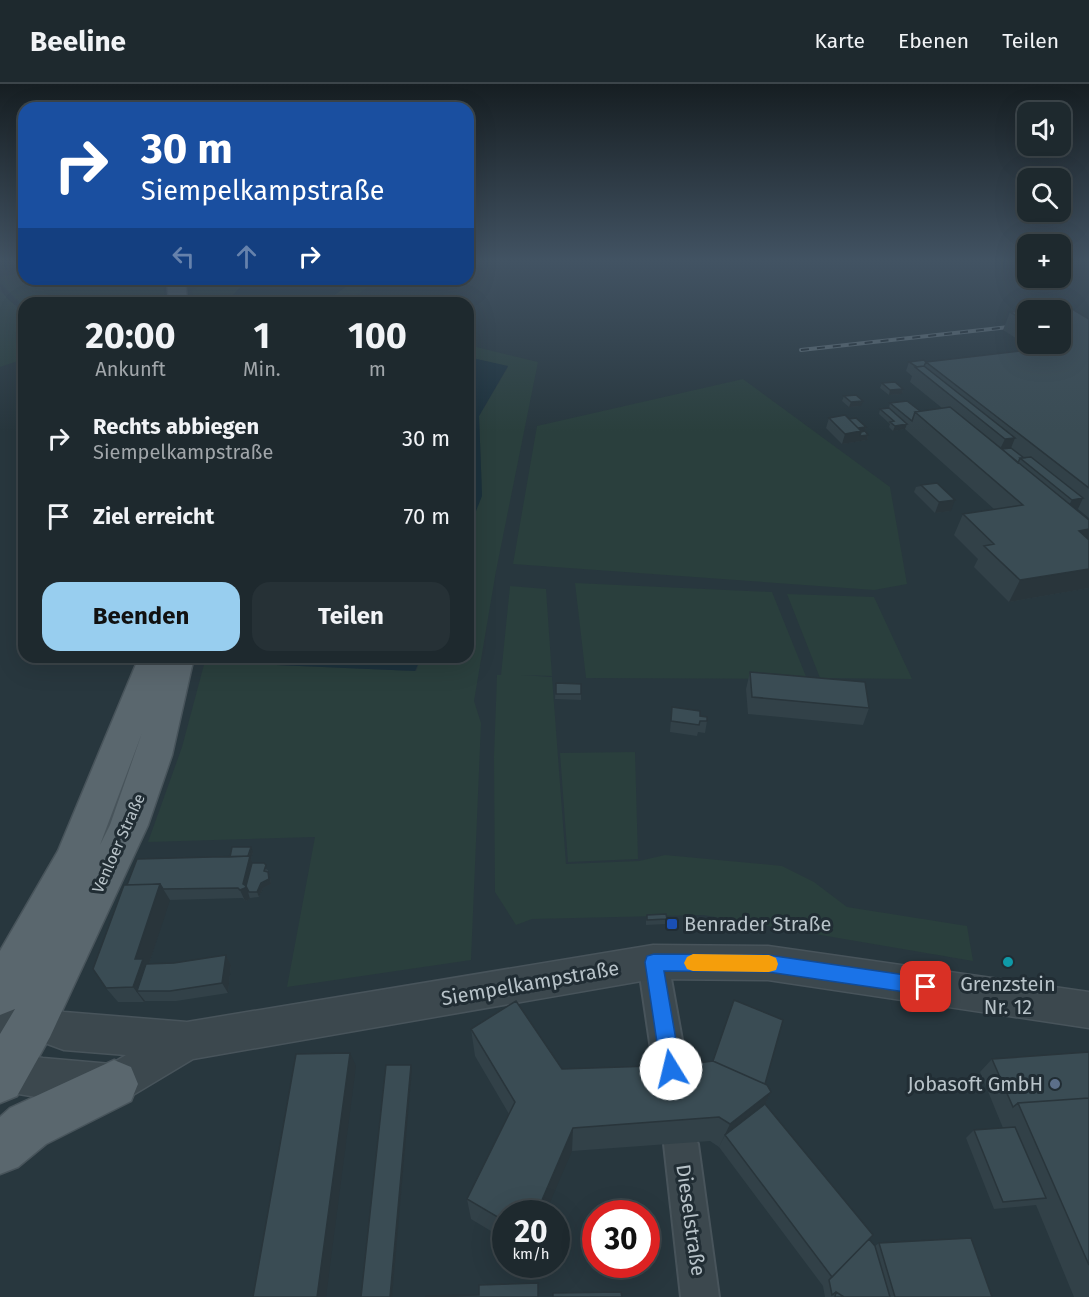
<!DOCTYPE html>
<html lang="de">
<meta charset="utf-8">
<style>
body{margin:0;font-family:"Fira Sans",sans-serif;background:#263136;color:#f1f3f6;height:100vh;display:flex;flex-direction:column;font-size:22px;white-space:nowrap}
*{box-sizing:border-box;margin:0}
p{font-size:20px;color:#a1a6aa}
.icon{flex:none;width:33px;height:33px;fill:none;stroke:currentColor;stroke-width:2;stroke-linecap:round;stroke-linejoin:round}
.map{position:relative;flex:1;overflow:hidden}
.side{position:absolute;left:18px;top:213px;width:456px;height:366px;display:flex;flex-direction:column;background:#1e292e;border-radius:18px;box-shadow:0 6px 24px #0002,0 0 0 2px #3c454a}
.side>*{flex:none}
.top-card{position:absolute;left:18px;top:18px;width:456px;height:183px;border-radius:18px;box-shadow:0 6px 24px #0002,0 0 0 2px #3c454a;background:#1a4fa0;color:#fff;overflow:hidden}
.fabs{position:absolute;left:1017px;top:18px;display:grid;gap:12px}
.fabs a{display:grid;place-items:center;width:54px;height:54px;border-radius:12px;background:#1e292e;box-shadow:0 6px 24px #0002,0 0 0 2px #3c454a;font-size:30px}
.speed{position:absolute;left:492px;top:1116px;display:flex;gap:12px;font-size:30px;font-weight:700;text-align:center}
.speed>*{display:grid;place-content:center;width:78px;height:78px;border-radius:50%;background:#1e292e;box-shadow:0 6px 24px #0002,0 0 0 2px #3c454a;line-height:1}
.speed small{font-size:15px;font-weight:400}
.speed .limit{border:9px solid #d22;background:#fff;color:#111}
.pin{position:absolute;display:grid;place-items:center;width:51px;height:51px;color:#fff;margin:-26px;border-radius:12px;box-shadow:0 3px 9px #0006}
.me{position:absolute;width:66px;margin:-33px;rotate:351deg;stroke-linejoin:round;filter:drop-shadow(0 0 4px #0008)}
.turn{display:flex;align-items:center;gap:21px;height:126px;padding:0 24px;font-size:27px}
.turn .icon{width:78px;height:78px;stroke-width:2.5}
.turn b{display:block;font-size:42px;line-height:51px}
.lanes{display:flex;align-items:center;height:57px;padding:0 24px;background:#0003;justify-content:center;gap:30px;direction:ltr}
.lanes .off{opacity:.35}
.eta{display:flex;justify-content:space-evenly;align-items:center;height:102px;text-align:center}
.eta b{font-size:36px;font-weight:700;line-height:42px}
.action{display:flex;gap:12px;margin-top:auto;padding:12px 24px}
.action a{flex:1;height:69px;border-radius:18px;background:#98ceef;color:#111;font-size:24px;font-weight:700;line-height:69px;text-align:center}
.action a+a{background:#263136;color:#f1f3f6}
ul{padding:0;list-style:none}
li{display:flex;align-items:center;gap:18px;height:78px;padding:0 24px}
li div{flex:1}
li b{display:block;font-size:22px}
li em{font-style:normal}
header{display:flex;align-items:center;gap:36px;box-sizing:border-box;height:84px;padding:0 30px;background:#1e292e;border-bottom:2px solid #3c454a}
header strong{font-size:28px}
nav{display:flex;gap:33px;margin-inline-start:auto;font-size:21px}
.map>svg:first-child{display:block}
</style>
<header>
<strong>Beeline</strong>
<nav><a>Karte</a><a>Ebenen</a><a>Teilen</a></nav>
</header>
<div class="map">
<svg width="1089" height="1213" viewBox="0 0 1089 1213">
<rect width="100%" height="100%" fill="#28373e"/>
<path fill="#2a3f3d" d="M24 188V195H162L165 215 156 219H24V223L0 199V193Z
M217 195H248L232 212 240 219H194L192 206Z
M357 195H379L346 219H331L333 212Z
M0 207 24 230V275L0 283Z
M468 261 538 278 496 487 474 617 481 639 471 876 287 903 315 753 148 758 182 663 206 573H275L277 581 416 587 421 573H468V447L482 411 479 332 508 283 468 273Z
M743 295 890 403 907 500 874 506 513 480 537 342Z
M575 499 772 508 807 595 586 594Z
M510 502 546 505 552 592 520 591 552 593 566 780 639 777 665 771 782 782 814 798 847 823 967 842 973 877 703 831 532 835 516 841 495 808 494 673 497 591H501Z
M787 510 874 513 912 595 820 594Z
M635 668 638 775 568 778 560 669Z"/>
<path fill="#1c313c" d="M248 195H357L333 212 330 219H240L232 212Z
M468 273 508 282 479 332 482 412 468 447Z
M275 573H421L415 587 277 581Z"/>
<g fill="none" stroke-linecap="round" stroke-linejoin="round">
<defs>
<path id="minor" d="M653 864 663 868 668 878 691 1006 686 1018 674 1023 662 1018 657 1006 638 878 643 868Z
M681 1043 693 1048 698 1060 719 1213H681L664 1060 669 1048Z"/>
<path id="tertiary" d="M653 861 768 862 1089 908V944L768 896 653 895 193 975 128 1014 114 1020 43 1014 0 1007V967L43 974 111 980 126 971 64 966 34 955 0 950V914L34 919 64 928 187 938Z"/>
<path id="primary" d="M167 195H185L187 219H169Z
M139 573H194L172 671 148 741 50 953 17 1012 0 1019V950L15 925 0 931V867L58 767ZM142 649 110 741 100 761Z
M114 976 131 983 138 1000 131 1017 46 1060 18 1083 0 1090V1033L10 1024Z"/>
</defs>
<use href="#minor" stroke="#48545b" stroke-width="4"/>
<use href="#tertiary" stroke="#48545b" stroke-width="3"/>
<use href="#primary" stroke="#48545b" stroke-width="3"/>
<use href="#minor" fill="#3c484e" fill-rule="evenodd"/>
<use href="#tertiary" fill="#3c484e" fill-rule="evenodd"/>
<use href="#primary" fill="#5a676e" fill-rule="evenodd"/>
<defs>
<path id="rail" d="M801 266 1028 241"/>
</defs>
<use href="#rail" stroke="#5e6d75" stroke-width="4"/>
<use href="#rail" stroke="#212d34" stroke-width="2" stroke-dasharray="8" stroke-linecap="butt"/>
</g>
<path fill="#324148" d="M1028 227V260H1060L1089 235V434L1078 425H1076L1089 436V504L1009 518 974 483 978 475 954 451 963 430 994 425 905 345 893 347 889 343 890 340 879 330 880 325 889 324 890 319 920 327 942 324 910 298 912 292 906 287 909 278H926L1033 265 1003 246 1010 228Z
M882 299 903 305 902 310 889 311 880 304Z
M844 312 861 322 849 323 842 317Z
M829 334 849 335 866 343 864 347 868 351 867 356 842 360 826 344Z
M921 401 951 427 935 429 914 408 916 403 921 402Z
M750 588 869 624 863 641 748 630 746 605Z
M556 599 581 600V616L555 615Z
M672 623 707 637 705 649 698 648 697 652 670 648Z
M253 768 251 775 253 779 268 786V788L270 793 271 800 263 804 259 813 250 814V815L245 817 243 814 169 816 149 880 174 879 226 871 231 881 228 909 176 917H145L144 918H118L106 904 127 801Z
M647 831 667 835 666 840 646 841V836Z
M471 945 562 985 765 1000 771 1008 765 1020 875 1162 879 1159 992 1213H825L823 1202 719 1063 710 1057 572 1067 506 1130V1156L471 1135 467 1115 509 1030 475 972Z
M1089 968V1213H1074L1036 1121 994 1125 966 1054 974 1046 1003 1044 980 988 992 975Z"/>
<path fill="#29353b" d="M903 305 902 310 889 311 890 306Z
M863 317 861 322 849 323 851 318Z
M907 340 905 345 893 347 895 342Z
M866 343 864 348 868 351 867 356 842 360 845 350 852 345Z
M1015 354 1009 369 1000 365 1005 355Z
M1083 414 1078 425 1066 426 1072 416Z
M955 416 951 427 935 429 939 418Z
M1089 445V461L1079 447Z
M1089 485V504L1009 518 1020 496Z
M251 763 253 768 251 775 255 783 249 808H248L250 815 245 817 240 806 243 800Z
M268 788 270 793 271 800 263 804 259 813 257 808Z
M160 800 170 816 148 883 137 907 145 917 144 918 133 903 135 875Z
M226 871 231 881 228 909 222 899Z
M350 969 356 982 326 1213H317Z
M411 981 412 985 392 1213H390Z
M771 1008 759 1033 725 1051 719 1063 730 1040Z
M573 1044 572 1067 545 1130H536Z"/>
<path fill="#3a4c54" stroke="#29353b" stroke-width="1.5" d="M1067 222 1089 235V404L926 278 1064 262 1060 260V226H1029Z
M1028 227V239L1010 228Z
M924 276 926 278 924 282 917 283 909 278Z
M924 282 1015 354 1005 355 915 283Z
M895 298 903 305 890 306 882 299Z
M856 311 863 317 851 318 844 312Z
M907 317 920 327 915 328 912 337 890 319Z
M950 323 1089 436V445L1079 447 1089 456V485L1020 496 984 462 994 460 963 430 1023 421 915 328Z
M889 324 907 340 895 342 890 338 894 337 880 325Z
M845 331 861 347 845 350 829 334Z
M856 334 866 343 858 344 849 335Z
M865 347 868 351 860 352 861 348Z
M1011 364 1024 374H1020L1018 379 1002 365Z
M1031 373 1083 414 1072 416 1020 374Z
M937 399 955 416 939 418 921 401Z
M750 588 865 598 869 624 752 613Z
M556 599 581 600V610H556Z
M672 623 700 627V632L707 633V637H700L699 641 671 637Z
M232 763H251L248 772 230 773Z
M250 772 243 800 246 802 245 804 240 806 238 804 163 805 160 800 127 801 137 775Z
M252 779H264L266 781 264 787 268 788 269 795 261 799 257 808H249L246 802Z
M160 800 135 875H143L133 903 106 904 93 885 124 801Z
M666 830 667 835 647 836V831Z
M226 871 222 899 170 907H137L146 880 174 879Z
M734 916 783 936 765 1000 713 977Z
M516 917 562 985 682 981 713 977 767 1001 771 1008 730 1040 719 1033 573 1044 536 1130H506V1138L467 1115 515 1018 471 945Z
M1089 968V1014L1018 1019 1013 1023 992 975Z
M350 969 317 1213H253L296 970Z
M386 981H411L390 1213H361Z
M1089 1014V1181L1018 1019Z
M765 1020 873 1151 832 1193 725 1051Z
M1015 1043 1046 1114 1003 1118 974 1046Z
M971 1154 992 1213H895L879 1159Z
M869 1155 875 1162 890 1213H844L836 1208 832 1211 829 1196Z
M538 1199V1213H426V1212L479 1211V1201Z
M621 1208 622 1213H553V1209Z
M836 1208 844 1213H835Z"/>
<linearGradient id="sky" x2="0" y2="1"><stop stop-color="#161e22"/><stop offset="0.51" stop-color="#425363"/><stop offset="1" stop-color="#425363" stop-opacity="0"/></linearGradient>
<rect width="1089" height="347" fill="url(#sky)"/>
<path fill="#1a73e8" stroke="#114b97" stroke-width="1.5" d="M654 870 768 871 926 894 933 896 935 903 933 909 926 911 768 888 664 887 681 985 678 992 671 995 664 992 661 985 645 878 647 872Z"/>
<path fill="#f59e0b" d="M693 870 769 871 776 874 778 880 776 886 769 888 693 887 687 885 684 879 687 873Z"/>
<rect fill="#1a4fb4" stroke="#212d34" stroke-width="2" x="666" y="834" width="12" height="12" rx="3"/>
<circle fill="#0f9aa8" stroke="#212d34" stroke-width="2" cx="1008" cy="878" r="6"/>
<circle fill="#5c6f8a" stroke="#212d34" stroke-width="2" cx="1055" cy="1000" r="6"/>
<g text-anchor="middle" stroke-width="6" stroke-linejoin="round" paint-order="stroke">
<g font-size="16" fill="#b8c3c9" stroke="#212d34">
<text transform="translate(118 759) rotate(-66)" y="6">Venloer Straße</text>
</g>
<g font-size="20" fill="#b8c3c9" stroke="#212d34" text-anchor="start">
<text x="684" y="847">Benrader Straße</text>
<text x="1008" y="907" text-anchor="middle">Grenzstein<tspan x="1008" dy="23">Nr. 12</tspan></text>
<text x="1043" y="1007" text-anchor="end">Jobasoft GmbH</text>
</g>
<g font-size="20" fill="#b8c3c9" stroke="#212d34">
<text transform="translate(530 899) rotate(-10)" y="7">Siempelkampstraße</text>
<text transform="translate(691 1136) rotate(82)" y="7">Dieselstraße</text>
</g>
</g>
</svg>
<div class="fabs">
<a><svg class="icon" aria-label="sound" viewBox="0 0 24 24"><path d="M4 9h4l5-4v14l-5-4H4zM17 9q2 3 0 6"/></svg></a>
<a><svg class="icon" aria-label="search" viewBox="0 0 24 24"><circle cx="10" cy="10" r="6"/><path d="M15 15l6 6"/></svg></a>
<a>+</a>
<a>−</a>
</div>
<div class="speed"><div>20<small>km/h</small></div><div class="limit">30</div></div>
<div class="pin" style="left:926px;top:903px;background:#d93025"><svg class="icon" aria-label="arrive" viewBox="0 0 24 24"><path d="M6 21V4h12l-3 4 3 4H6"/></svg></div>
<svg class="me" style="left:671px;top:985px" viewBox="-20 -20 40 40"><circle r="19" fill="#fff"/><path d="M0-13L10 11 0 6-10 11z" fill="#1a73e8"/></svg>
<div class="top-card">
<div class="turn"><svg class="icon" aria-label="right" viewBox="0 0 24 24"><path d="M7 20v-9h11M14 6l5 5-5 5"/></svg><div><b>30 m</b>Siempelkampstraße</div></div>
<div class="lanes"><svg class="icon off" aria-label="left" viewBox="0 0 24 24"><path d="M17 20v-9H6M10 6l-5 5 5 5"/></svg><svg class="icon off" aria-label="ahead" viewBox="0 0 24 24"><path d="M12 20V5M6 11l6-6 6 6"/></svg><svg class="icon" aria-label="right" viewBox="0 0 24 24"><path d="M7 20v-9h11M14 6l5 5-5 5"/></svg></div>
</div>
<section class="side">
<div class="eta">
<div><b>20:00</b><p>Ankunft</p></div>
<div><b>1</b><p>Min.</p></div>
<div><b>100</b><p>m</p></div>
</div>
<ul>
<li><svg class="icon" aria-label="right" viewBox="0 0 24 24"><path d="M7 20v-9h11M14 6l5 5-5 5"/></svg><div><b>Rechts abbiegen</b><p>Siempelkampstraße</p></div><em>30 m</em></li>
<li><svg class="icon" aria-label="arrive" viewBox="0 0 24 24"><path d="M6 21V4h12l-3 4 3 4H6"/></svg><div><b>Ziel erreicht</b></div><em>70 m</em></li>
</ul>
<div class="action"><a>Beenden</a><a>Teilen</a></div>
</section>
</div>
